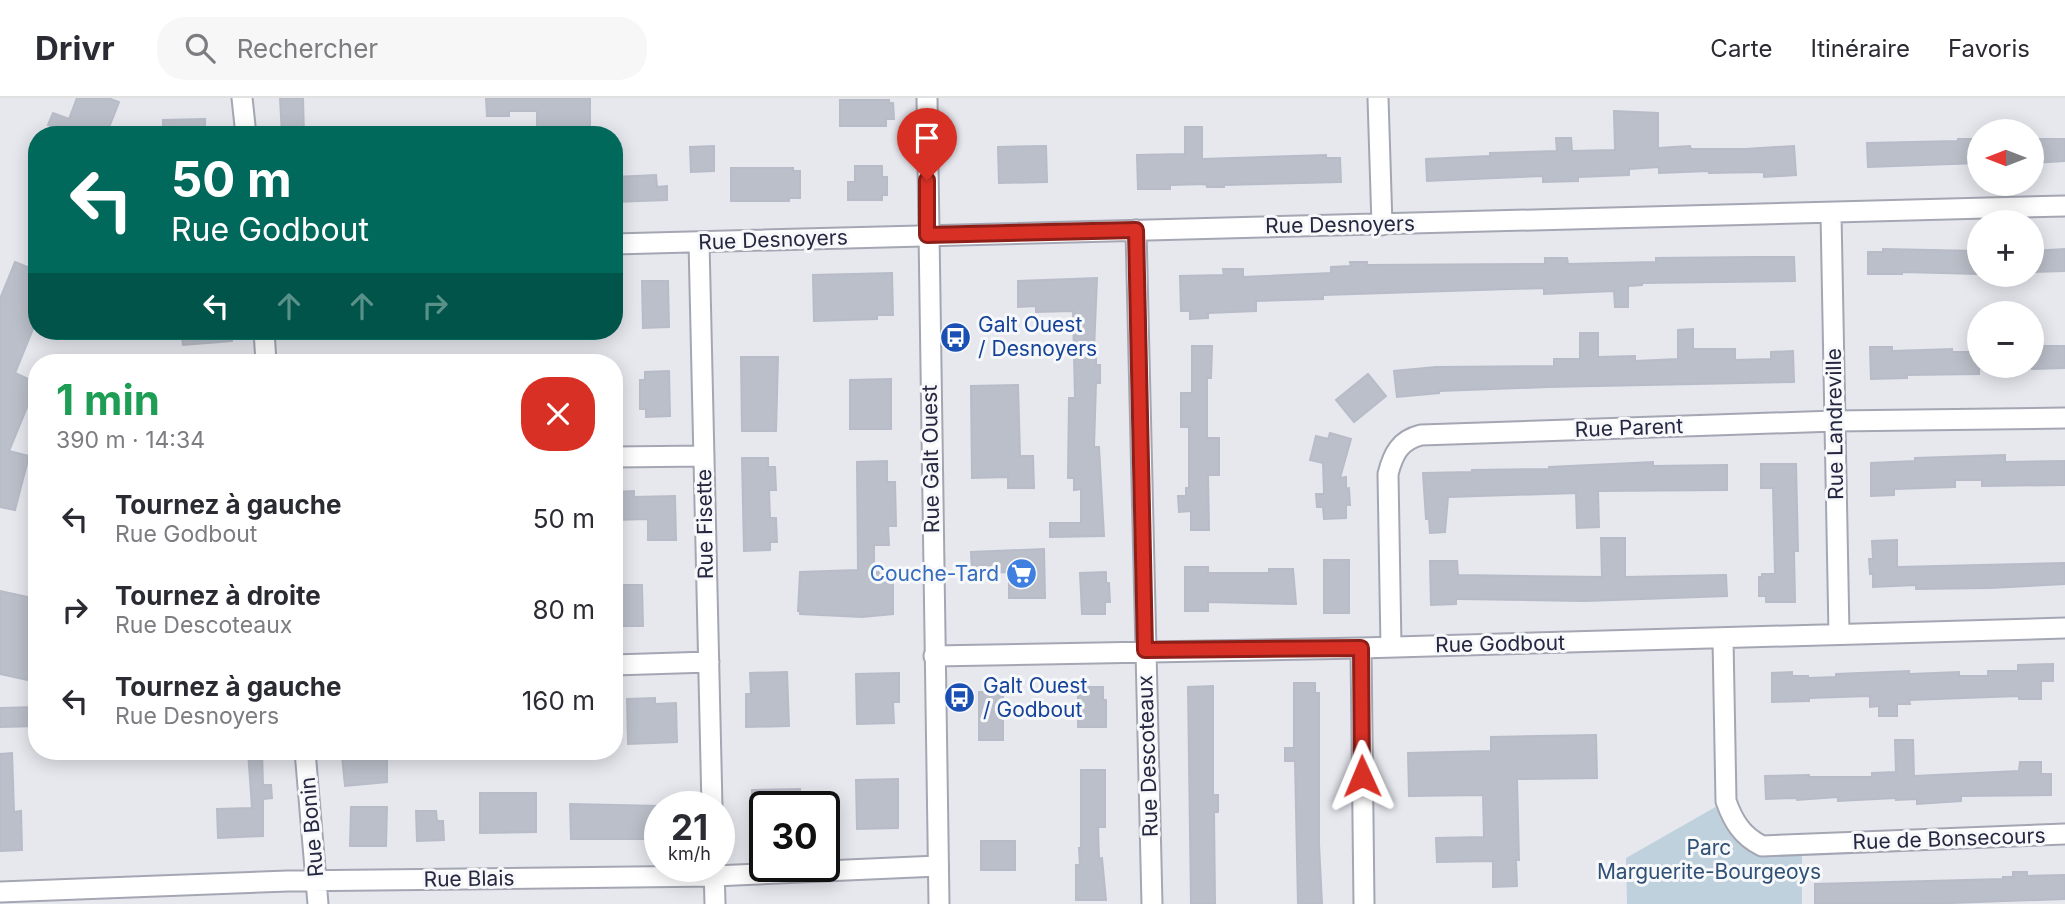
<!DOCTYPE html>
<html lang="fr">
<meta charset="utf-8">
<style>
body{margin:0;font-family:Inter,sans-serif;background:#f7f7f7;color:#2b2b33;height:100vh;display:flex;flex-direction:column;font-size:26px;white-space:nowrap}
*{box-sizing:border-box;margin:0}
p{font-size:23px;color:#7c7c81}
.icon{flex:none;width:38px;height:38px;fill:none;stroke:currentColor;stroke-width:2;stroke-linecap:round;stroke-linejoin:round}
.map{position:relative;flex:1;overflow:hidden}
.panel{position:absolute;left:28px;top:256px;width:595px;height:406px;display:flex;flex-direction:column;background:#fff;border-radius:28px;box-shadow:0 4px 18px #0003}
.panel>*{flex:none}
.banner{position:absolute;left:28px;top:28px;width:595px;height:214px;border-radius:28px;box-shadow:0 4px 18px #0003;background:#00695c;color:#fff;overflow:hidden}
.needle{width:46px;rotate:270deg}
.buttons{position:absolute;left:1967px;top:21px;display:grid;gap:14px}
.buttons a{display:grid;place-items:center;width:77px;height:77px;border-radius:50%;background:#fff;box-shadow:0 4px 18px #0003;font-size:35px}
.speed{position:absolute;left:644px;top:693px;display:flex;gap:14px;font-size:35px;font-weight:700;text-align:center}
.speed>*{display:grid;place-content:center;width:91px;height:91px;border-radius:50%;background:#fff;box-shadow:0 4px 18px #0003;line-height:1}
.speed small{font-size:18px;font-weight:400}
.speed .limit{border:4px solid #111;border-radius:10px;background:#fff;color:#111}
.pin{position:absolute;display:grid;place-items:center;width:60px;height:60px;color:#fff;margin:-72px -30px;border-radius:50% 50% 50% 0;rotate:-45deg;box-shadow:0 0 7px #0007}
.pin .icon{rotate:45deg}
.me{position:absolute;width:77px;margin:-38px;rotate:359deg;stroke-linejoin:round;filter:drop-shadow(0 0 5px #0008)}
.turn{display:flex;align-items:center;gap:24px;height:147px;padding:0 28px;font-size:32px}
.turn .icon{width:91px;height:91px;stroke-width:2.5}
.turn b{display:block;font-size:49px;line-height:60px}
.lanes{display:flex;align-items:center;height:66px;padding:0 28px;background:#0003;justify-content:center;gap:35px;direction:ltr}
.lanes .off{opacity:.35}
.round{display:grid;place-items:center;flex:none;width:74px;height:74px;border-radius:28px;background:#f7f7f7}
.overview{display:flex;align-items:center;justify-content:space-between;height:119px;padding:0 28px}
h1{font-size:42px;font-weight:700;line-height:52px;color:#1e9e55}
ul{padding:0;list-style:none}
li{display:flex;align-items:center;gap:21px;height:91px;padding:0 28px}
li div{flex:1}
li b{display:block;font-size:26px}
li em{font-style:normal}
header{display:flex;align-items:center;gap:42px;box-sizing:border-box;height:98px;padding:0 35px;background:#fff;border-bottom:2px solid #e1e1e2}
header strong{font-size:33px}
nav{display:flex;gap:38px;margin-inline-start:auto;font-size:24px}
.search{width:490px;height:63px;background:#f7f7f7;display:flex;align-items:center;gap:18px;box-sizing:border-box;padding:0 24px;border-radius:28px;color:#7c7c81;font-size:26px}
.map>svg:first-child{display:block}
</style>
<header>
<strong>Drivr</strong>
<div class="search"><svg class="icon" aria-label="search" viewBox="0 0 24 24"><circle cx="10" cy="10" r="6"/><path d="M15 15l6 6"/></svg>Rechercher</div>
<nav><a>Carte</a><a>Itinéraire</a><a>Favoris</a></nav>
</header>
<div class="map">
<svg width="2065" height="806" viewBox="0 0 2065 806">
<rect width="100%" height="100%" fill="#e6e8ee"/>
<path fill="#c0d1de" d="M1726 703 1742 735 1802 747V806H1627L1626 760Z"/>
<path fill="#bbbfc9" stroke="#b8bcc8" stroke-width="2" d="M77 0H108L119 4 106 37H62L64 33 48 27 53 15 69 21Z
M280 0H303L304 37H282Z
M486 0H590V37H537V13H509V18H487Z
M840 2H889V5H893L894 21H886V28H840Z
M1614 13 1658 15V50L1690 48 1691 51H1745L1794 48 1796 77 1764 79V74L1709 75V73L1659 75V69L1629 71V77L1578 79V83L1543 84V78L1427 83 1426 61 1490 58V55L1557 53 1556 40H1571L1572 53 1615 52Z
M205 21V37H163V22Z
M1185 29H1202V61L1326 57V60H1340L1341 84 1224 87V89H1207L1206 86 1170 87V91H1138L1137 57 1185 56Z
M1958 41H1979V65L1868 69 1867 45 1958 43Z
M2032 41H2065V63L2032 65Z
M714 48V73L691 74 690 49Z
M1046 48 1047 84 999 85 998 49Z
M855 68H882V79H887V97H882V102H848V84H855Z
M731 70H793V73H800V100H789V103H731Z
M656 77 657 89 667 88V102L614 104V79Z
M1883 151 1979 153V176L1902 174V176H1868V154H1883Z
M2065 151V173L2032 174V153Z
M1753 159H1794L1795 183 1642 185V187L1628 188V209H1615L1614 193 1544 196V190L1323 197V201L1256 203V213L1208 215V220L1190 221V213H1181L1180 178 1224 177 1223 171H1243V179L1331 175V169L1351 168 1350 164H1367V167L1545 166V160H1567L1568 166 1656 164V160Z
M15 164 37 173V221L15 275 37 285 9 353 29 358 15 412 0 409V201Z
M892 175 893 217H877V221L814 223 813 177Z
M1097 180 1094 252H1096V267H1100V285H1096L1094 349H1099L1104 438 1050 439V425H1081V391L1074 392V380H1068L1069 300H1075L1073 213 1036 214V208L1018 209V183Z
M642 183H668L669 229 643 230Z
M1693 231V251H1735V262L1771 261V254L1793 253 1794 284 1548 289 1439 293V295L1397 299 1394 273 1436 269 1554 268V261H1580V235H1598V259L1635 258V263L1678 261V232Z
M181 233H231L232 243 183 247Z
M1192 248H1212L1211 280H1207V340H1219V377H1208L1209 432H1191V413L1179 414 1178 398H1186V390H1189V329H1181V295H1192Z
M2032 248H2065V270L2032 271Z
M1870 249H1892V253L1952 251V254H1979V276L1907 277V280L1871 281Z
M741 259H778L776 333H742Z
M669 273 670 318 646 319V311H640V282H645V274Z
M1368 276 1386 298 1354 324 1336 302Z
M891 281V331H850V282Z
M1018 287 1020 358H1033L1034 390H1008V379L972 380 971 288Z
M1330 335 1351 341 1340 380 1346 379V391L1349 390 1350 407H1346V420L1324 421 1323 409H1317L1316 396H1324L1323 365 1310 362 1316 338 1328 341Z
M2005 357V364L2065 363V387L1982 388V382H1955V389L1894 391V397L1871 398V365L1915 363V360Z
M742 360H768V369H775L776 392H769L770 420H776L777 444H770V452L744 453Z
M887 363V384H895L896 428H888L889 447H874V474H893V516L862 519 800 516V513H798L800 474 858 472 857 364Z
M1653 364V368L1727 367V392L1598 393 1599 429 1577 430 1576 395 1448 399 1445 434 1430 435 1429 421H1426L1423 375 1472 374V372L1549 371V369Z
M1761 366H1796L1798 453H1794L1795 504H1766V498H1759V479H1762V476H1775L1773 390H1761Z
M634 393V399L675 398 676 442H648V421L614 422V394Z
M1601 440H1625V479L1726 477 1727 498 1585 503 1459 501H1456V506L1431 507 1430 463H1457L1458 477 1602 479Z
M1897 442V469L2065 465V486L1990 490 1916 491V487L1873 489V476H1870L1869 461H1873L1872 443Z
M1044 451 1045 500H1009V474L972 475 971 454Z
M1324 462H1349V515H1324Z
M1185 469H1208V475H1269V471H1293L1296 506 1208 504V513H1185Z
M1106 474V485H1109L1110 504H1105V516H1082L1080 475Z
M614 487H642L643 528H614Z
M0 493 37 501V584L0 576Z
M2053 566V583H2041V601H2019V598L1909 602 1910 606H1897V618H1879V608L1870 609V598L1809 600V603L1772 604V575L1792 574V578H1808V580L1836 579V576L1909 573V576L1959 574V578H1988V573H2018V567Z
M787 574 789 628 746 629V596H751L750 575Z
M899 575V604H893L894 625 857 626 856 576Z
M1294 585H1315V595H1319V746L1322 806H1298L1295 663H1285V650H1294Z
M1213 588V697H1218V714H1214L1215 806H1191L1188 589Z
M1081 589H1103V602H1106V629H1078V596H1081Z
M979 594H1003V642H979Z
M655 600V606L676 605 677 644 628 646 627 601Z
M37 609V628L0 629V610Z
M1596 637 1597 680 1517 681 1519 762H1516L1517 788 1493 789V763L1437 764 1436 740 1484 739 1483 697 1409 698 1408 655 1491 653V639Z
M1895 642H1913L1914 678 2019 673 2020 664H2041V676H2051V697L1961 698V703L1917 706V701L1896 702V700L1838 703V699L1797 702V700L1766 701 1765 678 1809 677V679H1872V675L1896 674Z
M248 653H262L263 687H271L272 700 263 701V738L218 740 217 711 252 710Z
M12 655 14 714 21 713 22 752 0 753V656Z
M362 656 363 661 387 659V684L345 688 342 658Z
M1081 672H1105V729H1098L1099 761 1102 760 1106 802H1076V767H1080L1079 750H1081Z
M898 681V730L857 731 856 682Z
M800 691 801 709H752V692Z
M480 695H536V734L480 735Z
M570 706 660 708V741H571Z
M351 709H387L386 748H350Z
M416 713H436L437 723H443L444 742 417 743Z
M981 743H1015V772H981Z
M2013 774H2027V778L2065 777V801L1921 806H1815V786L2003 781V779H2013Z"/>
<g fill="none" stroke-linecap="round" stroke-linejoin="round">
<defs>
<path id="minor" d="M242 0 246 37
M1378 0 1382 127
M1831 116 1839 536
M1136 132 1152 806
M699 144 712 709
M614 146 2065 108
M264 233 266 264
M614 359 704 358
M1723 541 1726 703C1733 723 1742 738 1762 748L2065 736
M1391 549 1388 376C1393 356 1400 342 1421 337L1835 323 2065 320
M1361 550 1364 806
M934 558 1361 550 2065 530
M614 567 709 564
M305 653 318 806
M714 768 715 806
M0 794 288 783 714 778 938 768"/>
<path id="tertiary" d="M927 0 939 806"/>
</defs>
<use href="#minor" stroke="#a4a7b3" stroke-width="23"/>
<use href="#tertiary" stroke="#a4a7b3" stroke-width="23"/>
<use href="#minor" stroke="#fff" stroke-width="19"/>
<use href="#tertiary" stroke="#fff" stroke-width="19"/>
</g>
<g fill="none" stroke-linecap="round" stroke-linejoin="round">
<defs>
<path id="route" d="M927 82V137L1136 132 1145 552 1361 550 1362 678"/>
</defs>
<use href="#route" stroke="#8d1f18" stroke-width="18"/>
<use href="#route" stroke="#d93025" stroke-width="12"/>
</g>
<defs>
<symbol id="bus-disc" viewBox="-11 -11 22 22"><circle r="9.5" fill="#1a4fb4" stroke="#f6f8fa"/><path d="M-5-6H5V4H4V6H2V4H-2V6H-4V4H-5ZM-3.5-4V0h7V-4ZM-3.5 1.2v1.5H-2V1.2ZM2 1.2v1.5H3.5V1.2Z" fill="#fff"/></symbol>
<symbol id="supermarket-disc" viewBox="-11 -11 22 22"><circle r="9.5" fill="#3f7fe0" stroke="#f6f8fa"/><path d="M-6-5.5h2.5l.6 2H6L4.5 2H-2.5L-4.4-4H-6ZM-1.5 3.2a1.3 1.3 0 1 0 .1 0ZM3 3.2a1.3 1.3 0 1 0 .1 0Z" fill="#fff"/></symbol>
</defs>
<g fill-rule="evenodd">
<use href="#bus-disc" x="938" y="222" width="35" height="35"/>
<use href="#supermarket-disc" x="1004" y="458" width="35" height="35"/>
<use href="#bus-disc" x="942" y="582" width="35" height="35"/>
</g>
<g text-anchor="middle" stroke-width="6" stroke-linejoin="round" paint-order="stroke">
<g font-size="21" fill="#252840" stroke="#f6f8fa">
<text transform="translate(1340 127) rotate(-1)" y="7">Rue Desnoyers</text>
<text transform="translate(773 142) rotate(-2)" y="7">Rue Desnoyers</text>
<text transform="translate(1835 326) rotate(-91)" y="7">Rue Landreville</text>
<text transform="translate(1629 330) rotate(-2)" y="7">Rue Parent</text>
<text transform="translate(931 361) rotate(-91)" y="7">Rue Galt Ouest</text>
<text transform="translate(705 426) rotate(-91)" y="7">Rue Fisette</text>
<text transform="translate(1500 546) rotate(-1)" y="7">Rue Godbout</text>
<text transform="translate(1148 658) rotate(-92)" y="7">Rue Descoteaux</text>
<text transform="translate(312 729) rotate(-95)" y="7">Rue Bonin</text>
<text transform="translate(1949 741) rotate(-2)" y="7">Rue de Bonsecours</text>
<text transform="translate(469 781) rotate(-1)" y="7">Rue Blais</text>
</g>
<g font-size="21" fill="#164399" stroke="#f6f8fa" text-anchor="start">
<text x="978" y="234">Galt Ouest<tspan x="978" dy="24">/ Desnoyers</tspan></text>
<text x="983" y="595">Galt Ouest<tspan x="983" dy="24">/ Godbout</tspan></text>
</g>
<g font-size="21" fill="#366cbe" stroke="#f6f8fa" text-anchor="end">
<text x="999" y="483">Couche-Tard</text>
</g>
<g font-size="21" fill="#305075" stroke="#f6f8fa">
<text x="1709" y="757">Parc<tspan x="1709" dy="24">Marguerite-Bourgeoys</tspan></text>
</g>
</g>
</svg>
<div class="buttons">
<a><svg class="needle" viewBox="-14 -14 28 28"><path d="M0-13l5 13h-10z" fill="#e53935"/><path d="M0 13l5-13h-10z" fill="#7c7c81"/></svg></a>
<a>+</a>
<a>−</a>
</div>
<div class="speed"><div>21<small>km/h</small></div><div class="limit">30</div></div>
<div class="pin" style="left:927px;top:82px;background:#d93025"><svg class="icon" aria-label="arrive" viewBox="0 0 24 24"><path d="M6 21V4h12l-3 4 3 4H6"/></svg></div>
<svg class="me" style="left:1362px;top:678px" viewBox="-20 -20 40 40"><path d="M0-17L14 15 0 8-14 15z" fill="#d93025" stroke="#fff" stroke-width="4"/></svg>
<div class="banner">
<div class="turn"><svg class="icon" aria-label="left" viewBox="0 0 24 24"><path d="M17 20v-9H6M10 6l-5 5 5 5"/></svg><div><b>50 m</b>Rue Godbout</div></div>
<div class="lanes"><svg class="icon" aria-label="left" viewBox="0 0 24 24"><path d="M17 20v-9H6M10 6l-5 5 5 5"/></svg><svg class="icon off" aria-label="ahead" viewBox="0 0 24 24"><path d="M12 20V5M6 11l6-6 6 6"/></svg><svg class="icon off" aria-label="ahead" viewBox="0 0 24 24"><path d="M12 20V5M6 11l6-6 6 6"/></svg><svg class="icon off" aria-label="right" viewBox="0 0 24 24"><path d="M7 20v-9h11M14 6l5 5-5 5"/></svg></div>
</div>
<section class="panel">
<div class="overview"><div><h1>1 min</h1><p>390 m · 14:34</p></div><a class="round" style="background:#d93025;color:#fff"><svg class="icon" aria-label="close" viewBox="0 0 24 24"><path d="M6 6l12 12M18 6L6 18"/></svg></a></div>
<ul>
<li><svg class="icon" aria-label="left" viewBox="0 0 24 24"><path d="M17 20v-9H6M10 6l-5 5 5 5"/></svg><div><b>Tournez à gauche</b><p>Rue Godbout</p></div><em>50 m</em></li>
<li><svg class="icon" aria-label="right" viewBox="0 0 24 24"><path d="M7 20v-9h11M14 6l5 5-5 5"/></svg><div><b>Tournez à droite</b><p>Rue Descoteaux</p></div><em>80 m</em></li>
<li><svg class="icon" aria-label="left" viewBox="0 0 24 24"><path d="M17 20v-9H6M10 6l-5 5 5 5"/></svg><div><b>Tournez à gauche</b><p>Rue Desnoyers</p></div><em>160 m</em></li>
</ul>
</section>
</div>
